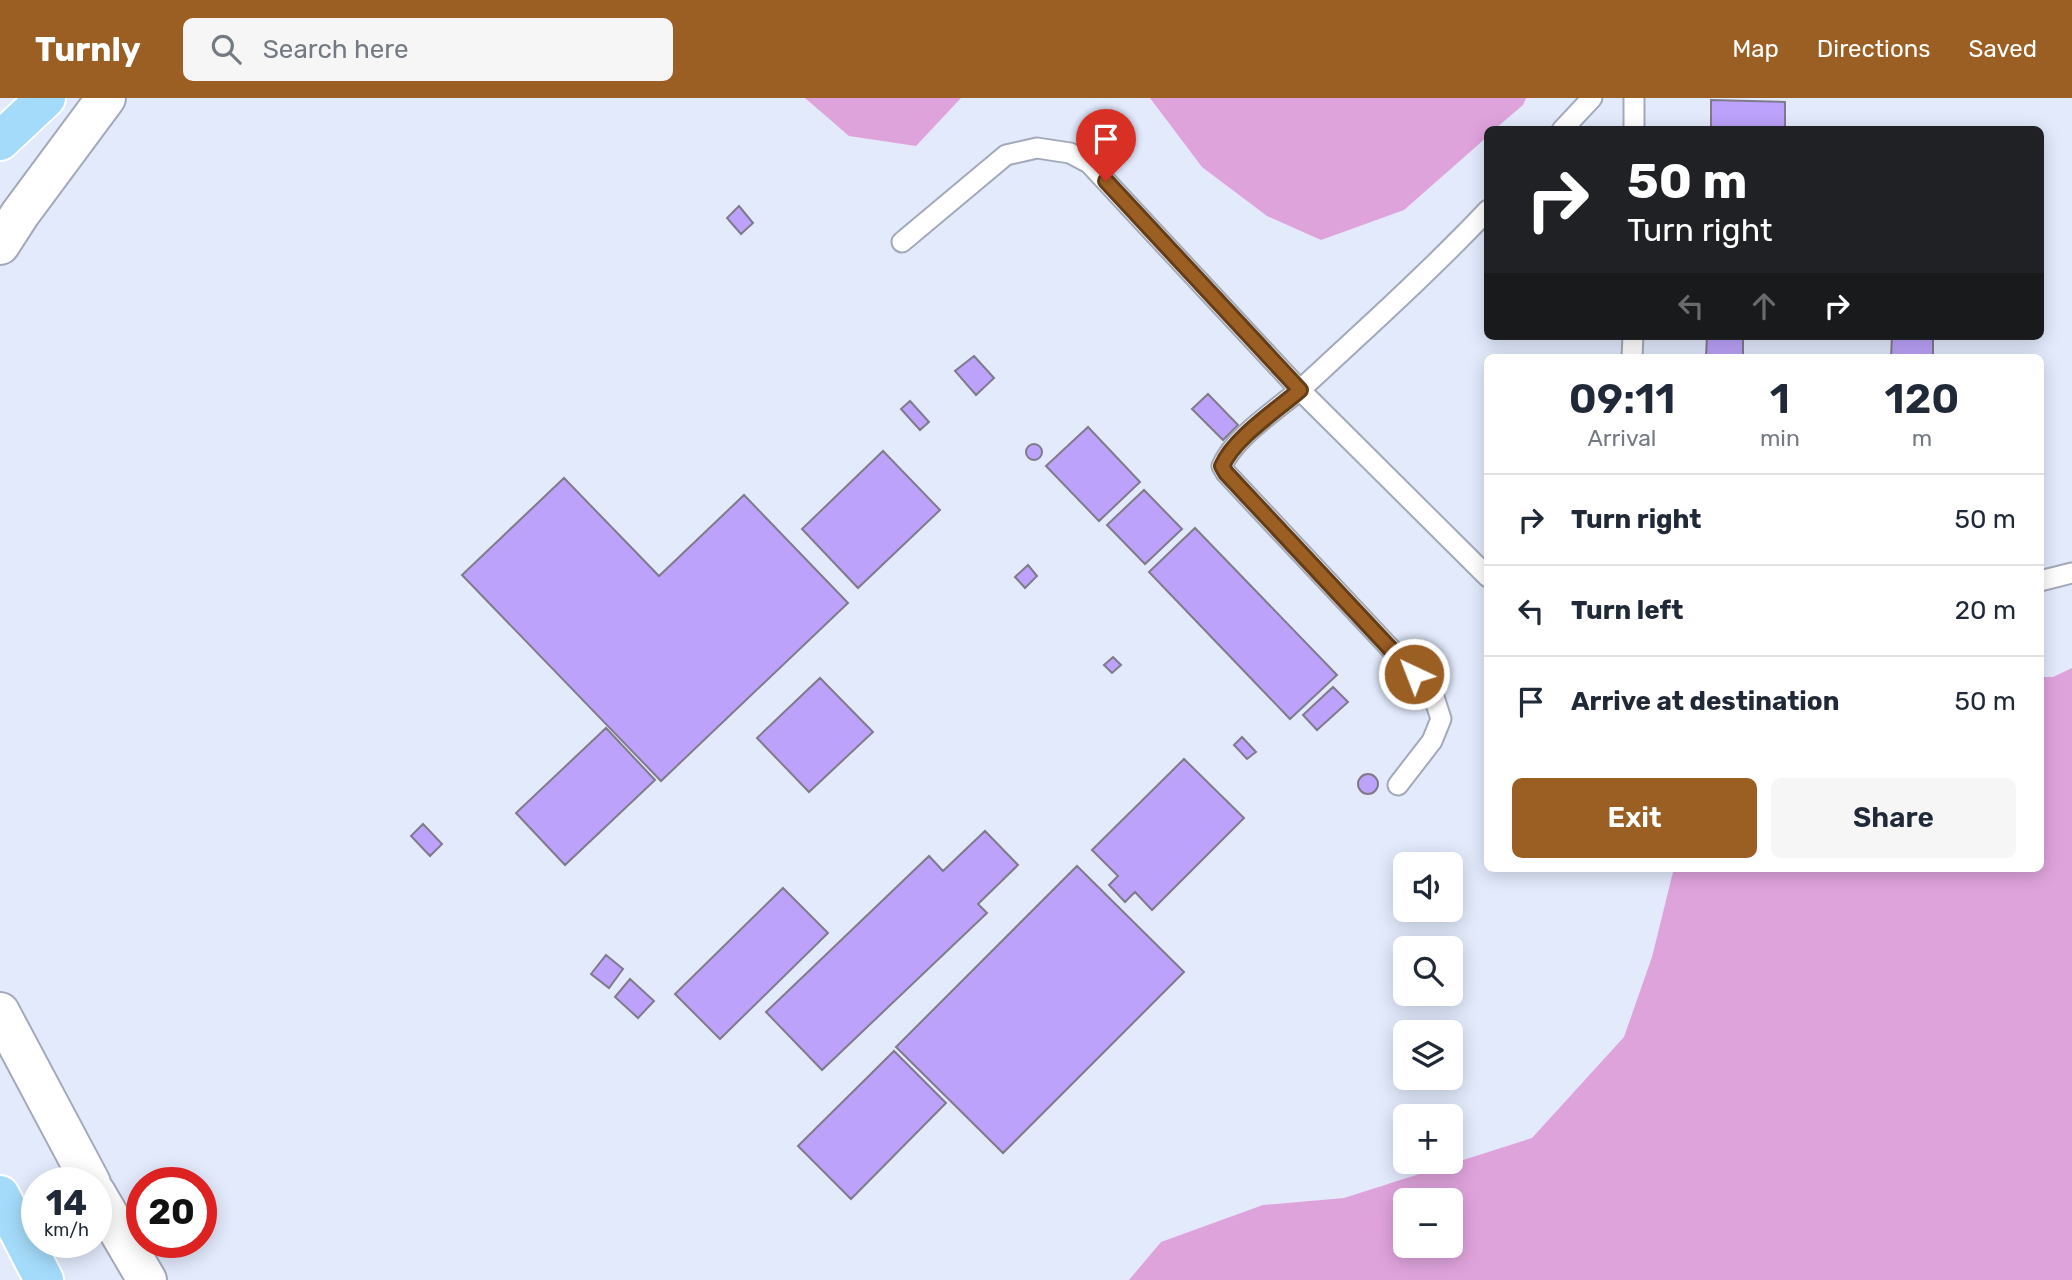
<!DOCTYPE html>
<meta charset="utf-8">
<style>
body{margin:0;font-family:Rubik,sans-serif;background:#f6f6f7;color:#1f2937;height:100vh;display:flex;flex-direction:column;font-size:26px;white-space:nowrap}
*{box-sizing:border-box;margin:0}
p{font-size:23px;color:#747a83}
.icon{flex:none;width:38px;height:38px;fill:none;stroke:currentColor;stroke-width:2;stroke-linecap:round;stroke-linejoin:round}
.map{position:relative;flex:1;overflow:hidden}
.sheet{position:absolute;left:1484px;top:256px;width:560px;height:518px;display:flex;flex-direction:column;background:#fff;border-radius:10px;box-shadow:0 4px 18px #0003}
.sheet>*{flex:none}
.top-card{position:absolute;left:1484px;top:28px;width:560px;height:214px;border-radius:10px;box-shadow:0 4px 18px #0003;background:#202124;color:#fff;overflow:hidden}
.buttons{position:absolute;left:1393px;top:754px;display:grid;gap:14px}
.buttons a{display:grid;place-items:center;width:70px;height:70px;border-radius:10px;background:#fff;box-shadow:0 4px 18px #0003;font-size:35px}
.speed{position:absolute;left:21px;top:1069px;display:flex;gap:14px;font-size:35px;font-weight:700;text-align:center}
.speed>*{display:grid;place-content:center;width:91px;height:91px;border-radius:50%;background:#fff;box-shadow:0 4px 18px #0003;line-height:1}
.speed small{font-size:18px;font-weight:400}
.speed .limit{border:10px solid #d22;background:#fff;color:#111}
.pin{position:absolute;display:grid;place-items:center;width:60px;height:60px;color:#fff;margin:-72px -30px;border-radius:50% 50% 50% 0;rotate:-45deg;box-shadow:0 0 7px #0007}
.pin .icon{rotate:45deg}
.me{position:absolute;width:77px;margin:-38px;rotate:317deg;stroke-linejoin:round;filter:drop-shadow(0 0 5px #0008)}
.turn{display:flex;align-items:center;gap:24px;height:147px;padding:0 28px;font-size:32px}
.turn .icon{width:91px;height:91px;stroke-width:2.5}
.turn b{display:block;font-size:49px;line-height:60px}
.lanes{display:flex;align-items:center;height:66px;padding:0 28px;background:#0003;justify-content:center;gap:35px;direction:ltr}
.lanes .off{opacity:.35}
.eta{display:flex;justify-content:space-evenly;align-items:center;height:119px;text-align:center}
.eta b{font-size:42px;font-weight:600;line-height:49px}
.cta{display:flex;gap:14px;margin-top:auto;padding:14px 28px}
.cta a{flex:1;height:80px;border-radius:10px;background:#9b5e23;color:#fff;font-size:28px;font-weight:600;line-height:80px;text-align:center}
.cta a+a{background:#f6f6f7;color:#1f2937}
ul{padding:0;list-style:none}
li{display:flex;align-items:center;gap:21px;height:91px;padding:0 28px;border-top:2px solid #e0e1e3}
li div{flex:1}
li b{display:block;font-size:26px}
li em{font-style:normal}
header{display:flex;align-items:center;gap:42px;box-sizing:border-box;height:98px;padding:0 35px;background:#9b5e23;color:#fff}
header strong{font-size:33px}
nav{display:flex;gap:38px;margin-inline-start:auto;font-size:24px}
.search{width:490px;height:63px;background:#f6f6f7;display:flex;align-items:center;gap:18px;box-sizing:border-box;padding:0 24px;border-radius:10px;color:#747a83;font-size:26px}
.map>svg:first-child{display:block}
</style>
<header>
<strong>Turnly</strong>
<div class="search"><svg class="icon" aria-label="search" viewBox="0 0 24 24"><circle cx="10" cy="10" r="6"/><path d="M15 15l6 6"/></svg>Search here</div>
<nav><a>Map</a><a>Directions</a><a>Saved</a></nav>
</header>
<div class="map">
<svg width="2072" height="1182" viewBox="0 0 2072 1182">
<rect width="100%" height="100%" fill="#e2eafc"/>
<path fill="#dfa3dc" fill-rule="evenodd" d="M805 0H961L916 48 849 38Z
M1150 0H1526L1523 7 1495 31 1488 32 1487 39 1404 112 1321 142 1267 118 1202 69Z
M2072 570V1182H1129L1161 1144 1263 1107 1344 1100 1532 1040 1624 939 1652 859 1674 770H2040L2041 579H2053ZM1405 1102H1451V1148H1405Z"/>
<path fill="#bca2fa" stroke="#7f7b8b" stroke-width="2" d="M1711 2 1785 4V32H1711Z
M739 108 753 125 741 136 727 120Z
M1707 238H1743V259H1706Z
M1892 238H1933V259H1891Z
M974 258 994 280 976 297 955 273Z
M1208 296 1238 327 1223 342 1192 311Z
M910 303 929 324 920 332 901 311Z
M1088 329 1140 384 1099 423 1046 368Z
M1026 354a8 8 0 1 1 16 0a8 8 0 1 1-16 0Z
M883 353 940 412 858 490 802 431Z
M564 380 659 478 744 397 848 505 661 683 462 477Z
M1144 392 1182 431 1145 466 1107 427Z
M1195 430 1337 577 1290 621 1149 474Z
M1028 467 1037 478 1025 490 1015 479Z
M1113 559 1121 567 1112 575 1104 567Z
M820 580 873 634 809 694 757 640Z
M1333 589 1348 604 1317 632 1303 617Z
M606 630 655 682 565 767 516 715Z
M1242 639 1256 654 1247 661 1234 647Z
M1184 661 1244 720 1152 812 1135 794 1125 804 1109 787 1118 778 1092 752Z
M1358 686a10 10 0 1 1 20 0a10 10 0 1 1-20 0Z
M423 726 442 746 430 758 411 738Z
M985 733 1018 767 978 806 987 815 822 972 766 914 929 758 943 773Z
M1077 768 1184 874 1003 1055 896 949Z
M783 790 828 835 720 941 675 896Z
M606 857 623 871 609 890 591 876Z
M630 881 654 903 638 920 615 899Z
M894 953 946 1005 851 1101 798 1048Z"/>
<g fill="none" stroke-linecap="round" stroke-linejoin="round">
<defs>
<path id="lane" d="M1634 0V32
M1562 32 1592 0
M902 144 1006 57 1037 50 1070 55 1089 65 1300 292 1488 479
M1632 259 1633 238
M2040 483 2072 475
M1398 687 1432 643 1441 621 1433 596 1226 375 1222 368C1234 339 1278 311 1302 290 1365 232 1429 174 1488 112"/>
<path id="secondary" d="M0 147 20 116 106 0
M0 914 91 1085
M96 1095 147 1182"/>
<path id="primary" d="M0 43 46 0
M0 1097 44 1182"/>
</defs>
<use href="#lane" stroke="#a2a9ba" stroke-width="23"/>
<use href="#secondary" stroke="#a2a9ba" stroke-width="42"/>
<use href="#primary" stroke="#fff" stroke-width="42"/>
<use href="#lane" stroke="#fff" stroke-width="19"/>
<use href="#secondary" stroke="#fff" stroke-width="38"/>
<use href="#primary" stroke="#a4dbfa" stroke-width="38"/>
</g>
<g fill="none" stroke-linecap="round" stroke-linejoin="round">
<defs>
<path id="route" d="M1106 83 1300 292C1277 312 1234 340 1222 368L1226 375 1414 576"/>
</defs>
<use href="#route" stroke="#653d17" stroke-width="18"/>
<use href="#route" stroke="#9b5e23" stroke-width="12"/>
</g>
</svg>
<div class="buttons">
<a><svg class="icon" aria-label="sound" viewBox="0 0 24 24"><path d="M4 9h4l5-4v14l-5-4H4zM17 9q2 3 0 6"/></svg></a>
<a><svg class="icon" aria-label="search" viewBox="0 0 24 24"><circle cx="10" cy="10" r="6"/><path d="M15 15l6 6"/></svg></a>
<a><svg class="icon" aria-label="layers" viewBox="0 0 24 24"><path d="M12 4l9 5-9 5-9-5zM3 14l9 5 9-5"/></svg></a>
<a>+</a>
<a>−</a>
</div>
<div class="speed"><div>14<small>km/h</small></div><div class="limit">20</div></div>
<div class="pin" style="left:1106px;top:83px;background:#d93025"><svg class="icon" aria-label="arrive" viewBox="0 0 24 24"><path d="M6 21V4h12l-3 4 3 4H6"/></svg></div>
<svg class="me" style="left:1414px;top:576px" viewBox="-20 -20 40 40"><circle r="17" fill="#9b5e23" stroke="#fff" stroke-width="3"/><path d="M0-11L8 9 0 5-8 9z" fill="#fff"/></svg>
<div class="top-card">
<div class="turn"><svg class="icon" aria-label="right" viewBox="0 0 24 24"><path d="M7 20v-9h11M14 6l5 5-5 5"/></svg><div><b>50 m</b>Turn right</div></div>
<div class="lanes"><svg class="icon off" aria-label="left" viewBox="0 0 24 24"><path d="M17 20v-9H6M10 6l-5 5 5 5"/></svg><svg class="icon off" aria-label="ahead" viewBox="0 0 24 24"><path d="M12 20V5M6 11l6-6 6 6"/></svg><svg class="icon" aria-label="right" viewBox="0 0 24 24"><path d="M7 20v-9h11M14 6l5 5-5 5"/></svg></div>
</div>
<section class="sheet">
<div class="eta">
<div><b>09:11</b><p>Arrival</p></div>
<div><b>1</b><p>min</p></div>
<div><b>120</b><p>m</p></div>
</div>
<ul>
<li><svg class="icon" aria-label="right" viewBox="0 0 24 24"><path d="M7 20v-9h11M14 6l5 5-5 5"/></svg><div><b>Turn right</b></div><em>50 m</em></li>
<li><svg class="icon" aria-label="left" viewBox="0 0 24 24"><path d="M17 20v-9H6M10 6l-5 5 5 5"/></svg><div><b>Turn left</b></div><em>20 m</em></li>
<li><svg class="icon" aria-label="arrive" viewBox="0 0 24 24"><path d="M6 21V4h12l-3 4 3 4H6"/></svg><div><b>Arrive at destination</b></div><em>50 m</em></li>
</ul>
<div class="cta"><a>Exit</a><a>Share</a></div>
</section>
</div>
